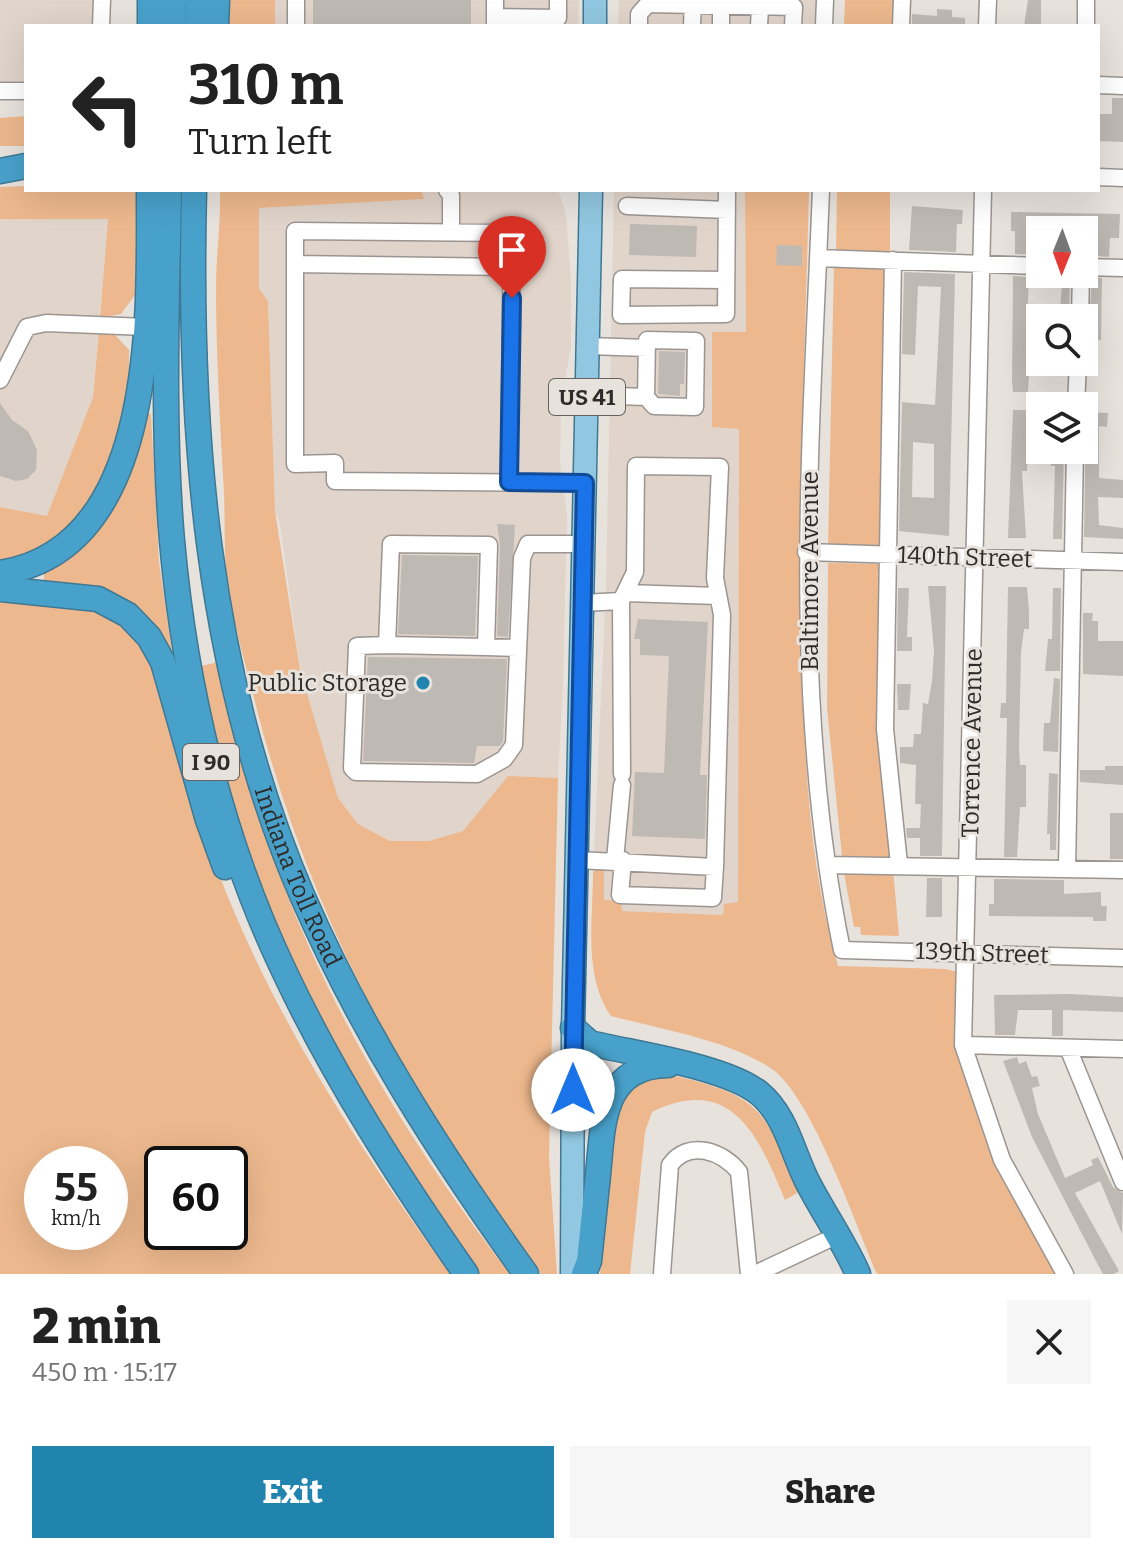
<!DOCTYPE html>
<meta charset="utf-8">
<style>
body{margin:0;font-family:Bitter,serif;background:#f6f6f6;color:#222;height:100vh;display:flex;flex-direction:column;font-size:30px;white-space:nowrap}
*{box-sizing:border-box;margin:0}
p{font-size:26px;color:#767676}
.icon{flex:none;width:44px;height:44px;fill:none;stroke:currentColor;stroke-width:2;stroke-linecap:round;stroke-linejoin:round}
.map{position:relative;height:1274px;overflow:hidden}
.drawer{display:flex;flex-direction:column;background:#fff;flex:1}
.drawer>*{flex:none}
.top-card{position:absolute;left:24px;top:24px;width:1076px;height:168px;border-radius:0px;box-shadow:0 8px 32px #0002;background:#fff;color:#222;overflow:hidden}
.needle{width:52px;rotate:181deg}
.tools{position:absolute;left:1026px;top:216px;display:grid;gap:16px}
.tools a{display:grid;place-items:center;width:72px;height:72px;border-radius:0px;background:#fff;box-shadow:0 8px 32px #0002;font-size:40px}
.speed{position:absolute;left:24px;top:1146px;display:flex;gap:16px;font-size:40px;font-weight:700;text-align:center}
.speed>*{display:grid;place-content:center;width:104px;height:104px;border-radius:50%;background:#fff;box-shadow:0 8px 32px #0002;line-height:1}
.speed small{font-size:20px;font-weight:400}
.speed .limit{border:4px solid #111;border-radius:12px;background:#fff;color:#111}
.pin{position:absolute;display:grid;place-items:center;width:68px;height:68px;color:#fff;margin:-82px -34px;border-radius:50% 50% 50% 0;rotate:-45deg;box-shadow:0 0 8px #0007}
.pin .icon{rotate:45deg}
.me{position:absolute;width:88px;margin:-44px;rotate:0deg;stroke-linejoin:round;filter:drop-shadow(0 0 6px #0008)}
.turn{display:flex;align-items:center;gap:28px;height:168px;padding:0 32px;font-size:36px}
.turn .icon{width:104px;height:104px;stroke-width:2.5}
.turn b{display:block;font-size:56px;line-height:68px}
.round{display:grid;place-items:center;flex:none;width:84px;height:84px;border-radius:0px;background:#f6f6f6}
.headline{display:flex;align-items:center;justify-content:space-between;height:136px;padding:0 32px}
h1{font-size:48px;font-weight:800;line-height:60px}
.button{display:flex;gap:16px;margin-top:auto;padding:16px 32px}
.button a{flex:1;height:92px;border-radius:0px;background:#2084ae;color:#fff;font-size:32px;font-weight:800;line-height:92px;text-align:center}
.button a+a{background:#f6f6f6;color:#222}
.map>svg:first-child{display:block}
</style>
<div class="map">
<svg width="1123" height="1274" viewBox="0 0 1123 1274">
<rect width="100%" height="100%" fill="#e8e2dd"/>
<path fill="#e1d4ca" d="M0 0H96V26H26V81L0 82Z
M275 0H579L578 26H275Z
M619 0H819V26H618Z
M421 190H557L560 195 566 214 571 280V347L561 401 560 463 567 515 563 684 558 778 508 777 463 831 429 841H390L358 824 338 798 300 670 280 524 275 511 268 301 259 288V208L423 199Z
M614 190H745L746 333 712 332V427L739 429 738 903 724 915 622 911 604 900 597 864 593 873 606 586Z
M0 219H108L93 397 47 516 0 507Z"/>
<path fill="#edb88d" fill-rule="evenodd" d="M229 0H275V26H228Z
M845 0H897L896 26H844Z
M26 116V146H0V118Z
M26 186V190H143L135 295 121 314 100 318 108 219H0V187Z
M220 190H421L424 199 259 208V288L268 301 275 511 300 670 338 798 358 824 390 841H429L463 831 508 776 558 778 549 1157 557 1274H541C407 1093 307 914 253 694 244 658 232 619 227 582 224 553 225 522 224 492 220 423 216 355 216 286 216 254 221 222 220 190Z
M745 190 809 192C805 344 798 496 802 647 804 754 808 863 838 966L946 969 957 972V1052L1056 1274H877C856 1226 812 1097 772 1069 729 1040 660 1029 611 1016 583 976 593 919 593 873L597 864H604V900L621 901 622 911 723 915 724 904 738 902 739 429 712 427V332H746Z
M837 190H890V255L836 253Z
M834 264H888L883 550 828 548Z
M99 331 115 335 129 350C131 418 106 505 46 546 34 554 14 557 0 562V507L47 516 93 397Z
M143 414H151L159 562 174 665 102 590 44 581V572C109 541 120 476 143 414Z
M828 563 883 564 892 858 842 856 827 708Z
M0 599C44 604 98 599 131 633 161 664 168 716 180 755 197 809 213 864 236 916 291 1044 368 1161 450 1274H0ZM42 1164H110V1232H42ZM162 1164H230V1232H162Z
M219 662C233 715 245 769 261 821 312 984 406 1140 510 1274H479L464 1252C383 1129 304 1004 252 865 228 801 213 733 201 666Z
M843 868 893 869 899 936 861 935 860 927H854Z
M667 1074C760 1096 763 1105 799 1192L785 1200C759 1137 732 1073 652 1112L645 1132 630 1274H600L615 1114C626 1088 639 1078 667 1074Z"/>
<path fill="#bfb9b4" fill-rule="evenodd" d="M313 0H471V26H313Z
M1028 0H1041V26H1024Z
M937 9 952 10V17L965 18V26H912V14L937 16Z
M1112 98H1123V142L1098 141V114H1112Z
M912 206 963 210 962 224H957L956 252 909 250Z
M1011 212 1120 214 1119 238H1110L1109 257 1098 256V245L1084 244 1083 229 1040 228V255L1015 254V231H1011Z
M630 224 697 226 696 257 629 255Z
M777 245 802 246V266L776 265Z
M904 272 955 274 949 536 899 531 902 402 935 405 941 287 918 286 915 355 902 354ZM913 442 934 444V498L912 497Z
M1013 276 1029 277 1026 343H1031L1028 392H1013L1012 382Z
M1063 276H1070L1069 318H1059Z
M1092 278H1102L1101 340 1088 339Z
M659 351 685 352 684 384H680V396L658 394Z
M0 403 12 420 28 431 37 450 36 470 27 479 16 481 0 476Z
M1013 410H1026V434H1034V449H1028L1027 471H1022L1026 538H1008Z
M1086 412 1108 413 1107 427 1099 426V478L1123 480V498L1098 497 1099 525 1123 528V539L1084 537Z
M1052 450H1064L1062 539H1053L1055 466H1051Z
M497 524 515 525 508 637 497 636 500 545Z
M402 555 478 556 475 636 398 634Z
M928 586H946L942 856H920V838H907L906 828H920L921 804H915L916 765 900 763V747H913L914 734H921L923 703 928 704 932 681 934 651Z
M1008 587H1027L1029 612V629H1024L1021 652 1019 747 1020 765H1026V807H1020L1017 857H1004L1007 718H1000L1001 703H1006Z
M898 588H909L907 637H912V651H897Z
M1053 588H1061L1060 671H1045L1048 639H1052Z
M1083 613H1093L1092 621H1098V641H1123V676L1083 674Z
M638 619 708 622 700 775H707L705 839 632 836 635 772 664 773 669 656 640 655V639H634Z
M368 657 507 659 503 741 500 746H477L474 763 363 761Z
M1054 678 1060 679 1058 752 1043 751 1044 723H1050Z
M897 684H911L909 710H898Z
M1105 766H1123V785L1080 782V770H1105Z
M1049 773 1058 774 1056 850H1050V834H1047Z
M1110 813H1123V859H1110Z
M927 878H942V917H926Z
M994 879 1064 880V894L1101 892V906H1107L1106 921H1093V917L989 916V904H994Z
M1071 994 1123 997V1012L1063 1010V1036H1052V1010H1018L1015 1035H995L994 995Z
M1017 1057 1019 1064 1026 1061 1032 1077 1037 1076 1040 1086 1032 1088 1038 1114 1065 1178 1093 1165 1091 1160 1098 1157 1113 1187 1123 1193 1122 1234 1100 1181 1075 1193 1119 1271 1114 1274H1103L1097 1263 1032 1137 1003 1061Z"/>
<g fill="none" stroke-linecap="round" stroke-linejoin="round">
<defs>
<path id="minor" d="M495 0V26
M495 17 558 18V0
M101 26 102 0
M296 26V0
M639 26V14L648 4 794 7 793 26
M692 26 693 0
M721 26V6
M759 26 760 7
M824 26 825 0
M901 26 902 0
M987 26 988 0
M1086 26V0
M1098 85 1123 86
M0 91H26
M1098 177 1123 178
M447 190 451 195V232
M821 190C811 443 790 699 842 950L1123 958
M983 190 963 1045 1002 1160 1065 1274
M627 206 727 210
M818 258 1040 266
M893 260 885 729 899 864
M295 264 512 267
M1084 267 1123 268
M726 280 622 279 621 315 726 314 727 190
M1080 318 1081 274
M588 346 647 348
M0 380 27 327 46 323 146 327
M587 395 646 397 654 406 695 407 696 341 647 340 646 397
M1076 406 1078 362
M509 482 512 233 295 231V464L335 463V481L585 483
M806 552 1123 562
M625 593 718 596
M582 603 621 601
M387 645 486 647
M518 648 486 647 489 545 391 544 387 645 357 646 352 768 356 772 477 774 504 759 514 745 522 558 528 544H583
M577 860 715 867 722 615 715 578 720 467 636 466 635 572 621 601 622 774
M615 860 622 785
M623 860 620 895 713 898 715 867
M827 865 1123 870
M1067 868 1075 450
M963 1045 1123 1049
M1068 1048 1123 1182
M662 1274 670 1165C688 1139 723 1151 739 1172L749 1274
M755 1274 840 1234"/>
<path id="major" d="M595 26V0
M572 1274 573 1028 591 190"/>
<g id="highway">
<path d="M150 26V0"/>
<path d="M173 26 174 0"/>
<path d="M197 26 198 0"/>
<path d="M216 26 217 0"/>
<path d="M0 171 26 166"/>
<path d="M169 190C167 307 162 425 172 541 185 688 221 840 285 973 335 1079 399 1178 466 1274"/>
<path id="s1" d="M194 190C188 429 206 672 302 895 361 1031 440 1154 526 1274"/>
<path d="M0 573C159 549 149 310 149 190"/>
<path d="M0 589 98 599 128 615 149 637 163 662 208 820 225 867"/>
<path d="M573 1028 590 1043C635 1054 724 1066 759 1093 786 1115 793 1154 808 1183 824 1214 844 1242 858 1274"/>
<path d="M584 1274 589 1261C592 1232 595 1203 598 1175 603 1125 601 1066 668 1065"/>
</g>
</defs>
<use href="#minor" stroke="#9b9591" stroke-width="19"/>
<use href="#major" stroke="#3f7893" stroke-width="25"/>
<use href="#highway" stroke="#3f7893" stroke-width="27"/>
<use href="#minor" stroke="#fff" stroke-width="16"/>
<use href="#major" stroke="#91c7e0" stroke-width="22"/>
<use href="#highway" stroke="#48a1cb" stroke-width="24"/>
</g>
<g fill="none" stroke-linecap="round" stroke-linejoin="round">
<defs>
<path id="route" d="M512 298 509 482 585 483 573 1090"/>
</defs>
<use href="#route" stroke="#114b97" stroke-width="20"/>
<use href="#route" stroke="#1a73e8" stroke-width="14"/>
</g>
<circle fill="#2084ae" stroke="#e8e2dd" stroke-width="3" cx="423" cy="683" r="8"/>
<g text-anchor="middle" stroke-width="6" stroke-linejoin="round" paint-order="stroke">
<g fill="#e8e2dd" stroke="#666360" stroke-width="2">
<rect x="549" y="379" width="76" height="36" rx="6"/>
<rect x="183" y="744" width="56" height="36" rx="6"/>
</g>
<g font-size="22" font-weight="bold" fill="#2e2c2a">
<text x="587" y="405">US 41</text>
<text x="211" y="770">I 90</text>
</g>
<g font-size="24" fill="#2e2c2a" stroke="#e8e2dd">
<text transform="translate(965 557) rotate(2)" y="8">140th Street</text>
<text transform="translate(810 571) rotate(-90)" y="8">Baltimore Avenue</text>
<text transform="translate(972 743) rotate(-89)" y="8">Torrence Avenue</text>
<text dy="8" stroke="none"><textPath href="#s1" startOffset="700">Indiana Toll Road</textPath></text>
<text transform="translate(982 953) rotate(2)" y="8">139th Street</text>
</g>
<g font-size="24" fill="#2e2c2a" stroke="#e8e2dd" text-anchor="end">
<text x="407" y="691">Public Storage</text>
</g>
</g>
</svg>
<div class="tools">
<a><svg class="needle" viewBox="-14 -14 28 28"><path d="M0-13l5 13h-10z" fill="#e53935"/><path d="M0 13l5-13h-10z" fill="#767676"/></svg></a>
<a><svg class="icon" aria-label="search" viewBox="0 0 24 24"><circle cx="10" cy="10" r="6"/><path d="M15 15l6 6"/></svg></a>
<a><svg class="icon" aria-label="layers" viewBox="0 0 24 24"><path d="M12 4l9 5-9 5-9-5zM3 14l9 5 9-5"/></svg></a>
</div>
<div class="speed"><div>55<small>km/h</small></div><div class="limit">60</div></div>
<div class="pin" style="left:512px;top:298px;background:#d93025"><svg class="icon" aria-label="arrive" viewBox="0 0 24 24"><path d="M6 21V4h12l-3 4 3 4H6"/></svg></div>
<svg class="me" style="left:573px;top:1090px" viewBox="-20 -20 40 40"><circle r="19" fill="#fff"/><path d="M0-13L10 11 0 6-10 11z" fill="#1a73e8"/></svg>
<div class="top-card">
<div class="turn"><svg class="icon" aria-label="left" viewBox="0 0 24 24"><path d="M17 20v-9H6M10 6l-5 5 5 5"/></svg><div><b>310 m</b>Turn left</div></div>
</div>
</div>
<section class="drawer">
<div class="headline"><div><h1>2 min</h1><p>450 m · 15:17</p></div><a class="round"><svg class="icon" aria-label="close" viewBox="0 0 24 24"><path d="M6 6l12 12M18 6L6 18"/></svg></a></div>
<div class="button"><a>Exit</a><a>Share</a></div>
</section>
